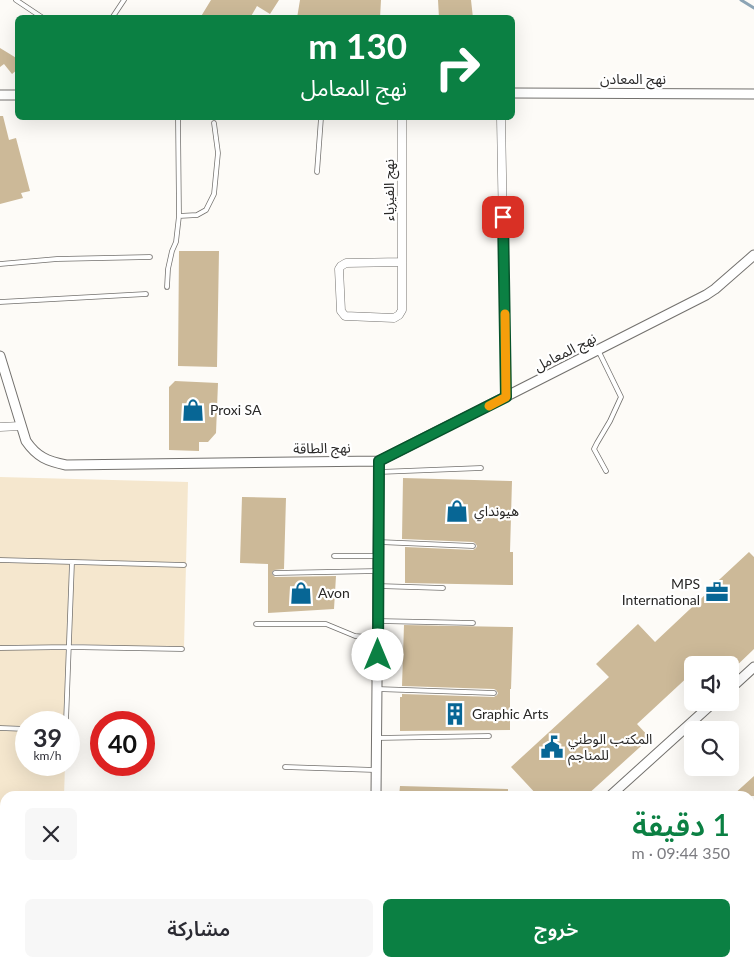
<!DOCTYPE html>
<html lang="ar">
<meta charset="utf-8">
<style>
body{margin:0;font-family:Lato,"Noto Sans Arabic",sans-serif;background:#f7f7f7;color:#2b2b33;direction:rtl;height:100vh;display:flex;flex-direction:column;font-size:19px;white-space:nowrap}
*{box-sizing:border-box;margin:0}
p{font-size:16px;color:#7c7c81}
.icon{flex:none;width:28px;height:28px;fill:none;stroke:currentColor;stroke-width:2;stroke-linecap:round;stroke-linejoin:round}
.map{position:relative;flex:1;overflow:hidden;direction:ltr}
.details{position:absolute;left:0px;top:791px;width:755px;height:176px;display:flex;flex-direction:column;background:#fff;border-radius:15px 15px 0 0;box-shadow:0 5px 20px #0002;direction:rtl}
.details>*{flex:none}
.top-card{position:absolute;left:15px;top:15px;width:500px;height:105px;border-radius:8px;box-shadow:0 5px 20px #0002;direction:rtl;background:#0b8043;color:#fff;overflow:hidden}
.controls{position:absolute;left:684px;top:656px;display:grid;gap:10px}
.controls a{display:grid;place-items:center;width:55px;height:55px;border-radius:8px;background:#fff;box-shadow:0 5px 20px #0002;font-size:25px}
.speed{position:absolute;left:15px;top:711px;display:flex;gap:10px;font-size:25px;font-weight:700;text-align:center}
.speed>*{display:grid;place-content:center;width:65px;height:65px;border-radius:50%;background:#fff;box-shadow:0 5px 20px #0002;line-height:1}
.speed small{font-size:12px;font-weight:400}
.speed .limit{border:8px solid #d22;background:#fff;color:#111}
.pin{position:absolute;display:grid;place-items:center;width:42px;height:42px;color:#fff;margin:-21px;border-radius:10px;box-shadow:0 2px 8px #0006}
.me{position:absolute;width:55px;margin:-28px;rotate:0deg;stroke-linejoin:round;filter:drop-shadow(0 0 4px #0008)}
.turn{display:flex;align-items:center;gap:18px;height:105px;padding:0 25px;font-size:22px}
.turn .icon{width:65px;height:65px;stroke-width:2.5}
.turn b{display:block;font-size:35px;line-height:42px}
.round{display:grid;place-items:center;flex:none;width:52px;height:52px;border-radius:8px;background:#f7f7f7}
.headline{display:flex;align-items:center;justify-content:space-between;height:85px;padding:0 25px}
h1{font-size:30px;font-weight:600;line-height:38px;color:#0b8043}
.button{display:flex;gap:10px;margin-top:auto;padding:10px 25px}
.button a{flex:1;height:58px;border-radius:8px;background:#0b8043;color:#fff;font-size:20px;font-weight:600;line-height:58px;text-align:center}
.button a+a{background:#f7f7f7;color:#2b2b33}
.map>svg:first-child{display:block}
</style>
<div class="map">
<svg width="754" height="967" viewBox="0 0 754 967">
<rect width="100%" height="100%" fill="#fdfbf7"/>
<path fill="#f5e7ce" d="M0 477 188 482 184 648 68 644 66 722H26V765H65L64 796H5V870L0 869Z"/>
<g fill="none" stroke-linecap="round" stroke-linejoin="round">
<path stroke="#8ca4b5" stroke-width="3" d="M741 0 754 8"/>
</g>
<path fill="#ccb998" d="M211 0H279L270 14 257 6 250 18H200Z
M300 0H381L380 18H297Z
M438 0H471L473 18H439Z
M0 48 18 59V69L12 74 4 64 0 67Z
M0 116H3L9 140 16 138 30 191 21 193 23 198 0 204Z
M179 251H219L217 367 178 366Z
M175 381 218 383 216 433 208 442H199V451L169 450V387Z
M403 478 512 481 510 552H513V585L405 583V547L473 550 476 548 477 546 475 543 473 542 402 539Z
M242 497 286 498 284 569 274 570 272 572V574L275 577 336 576 334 609 268 613V564L240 563Z
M749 552 754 557V649L730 672V665H692V673L637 724 650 738 586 796H538L511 767 609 677 596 664 638 624 655 642 707 593 706 592Z
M404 625 513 627 511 689H510V730L400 731V697H402V694L494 697 497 695 498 693 496 690 494 689 402 686Z
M754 776V796H732Z
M400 786 508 789V796H399Z"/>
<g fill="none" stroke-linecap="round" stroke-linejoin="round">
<defs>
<path id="service" d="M16 0 43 18
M112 18 124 0
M317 172 321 118
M179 216 197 215 206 210 214 194 218 153 214 123
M0 264 57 259 150 257
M167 287 168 269 172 251 176 242 179 216 178 118
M0 302 146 294
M598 350 621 397 610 421 597 443 594 449 606 471
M379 472 481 468
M379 542 473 546
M334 556H377
M0 560 184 565
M275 573 378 571
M378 586 443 588
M378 621 473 623
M256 624H326L355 636 378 638
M0 648 69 647 182 649
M377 689 494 693
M66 722 72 562
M0 728 26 729
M377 738 489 736
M285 767 375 770
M0 914 5 910
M0 930 5 934
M40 962 46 967
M113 962 117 967
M299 962 304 967
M626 962 631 967
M400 964 401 962"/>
<path id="minor" d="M402 118V310L399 315 394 318 345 316 341 311 339 269 341 266 346 263 402 262
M501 118 506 397
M0 427 21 426"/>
<path id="tertiary" d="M512 93 754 94
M0 95H18
M0 356 26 441C37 457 47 461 66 465L379 461 706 295 715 289 754 255
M730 689 754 667
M376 796 379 461
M610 796 714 702"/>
</defs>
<use href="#service" stroke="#73716e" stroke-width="5.5"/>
<use href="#minor" stroke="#73716e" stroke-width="9"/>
<use href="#tertiary" stroke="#73716e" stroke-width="11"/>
<use href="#service" stroke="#fff" stroke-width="4"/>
<use href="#minor" stroke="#fff" stroke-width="8"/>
<use href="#tertiary" stroke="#fff" stroke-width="9"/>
</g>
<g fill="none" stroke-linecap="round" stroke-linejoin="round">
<defs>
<path id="route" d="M378 655 379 461 506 397 503 217"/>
</defs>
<use href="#route" stroke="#07532c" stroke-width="12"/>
<use href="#route" stroke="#0b8043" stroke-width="9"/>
<path stroke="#f59e0b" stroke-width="9" d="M489 406 506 397 505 314"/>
</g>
<defs>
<symbol id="shop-bare" viewBox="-9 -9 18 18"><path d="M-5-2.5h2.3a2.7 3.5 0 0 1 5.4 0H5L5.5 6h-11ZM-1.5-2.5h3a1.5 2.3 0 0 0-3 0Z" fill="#076695" stroke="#fff" stroke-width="2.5" paint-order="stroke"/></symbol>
<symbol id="office-bare" viewBox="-9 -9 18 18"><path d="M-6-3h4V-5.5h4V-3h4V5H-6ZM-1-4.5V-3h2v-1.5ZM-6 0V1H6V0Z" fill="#076695" stroke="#fff" stroke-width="2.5" paint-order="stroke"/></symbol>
<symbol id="building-bare" viewBox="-9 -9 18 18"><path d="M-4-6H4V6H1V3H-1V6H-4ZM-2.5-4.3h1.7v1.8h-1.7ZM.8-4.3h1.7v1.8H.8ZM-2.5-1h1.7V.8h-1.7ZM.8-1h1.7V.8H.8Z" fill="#076695" stroke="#fff" stroke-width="2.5" paint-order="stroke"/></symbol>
<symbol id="civic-bare" viewBox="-9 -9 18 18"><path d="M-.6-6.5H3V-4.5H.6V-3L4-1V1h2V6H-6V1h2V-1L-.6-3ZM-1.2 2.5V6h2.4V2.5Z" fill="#076695" stroke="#fff" stroke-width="2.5" paint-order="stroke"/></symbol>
</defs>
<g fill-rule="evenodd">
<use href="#shop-bare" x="177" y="394" width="32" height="32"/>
<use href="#shop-bare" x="441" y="495" width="32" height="32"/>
<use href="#office-bare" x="701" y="576" width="32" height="32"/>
<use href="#shop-bare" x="285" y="577" width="32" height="32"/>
<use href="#building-bare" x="439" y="698" width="32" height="32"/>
<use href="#civic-bare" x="536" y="731" width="32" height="32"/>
</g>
<g text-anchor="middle" stroke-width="4.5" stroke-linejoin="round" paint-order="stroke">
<g font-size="14" fill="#292827" stroke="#fff">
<text x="633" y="84">نهج المعادن</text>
<text transform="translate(389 190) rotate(-90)" y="5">نهج الفيزياء</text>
<text transform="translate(565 352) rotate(-27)" y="5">نهج المعامل</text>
<text transform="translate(322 448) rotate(-1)" y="5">نهج الطاقة</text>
</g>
<g font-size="14" fill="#292827" stroke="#fff" text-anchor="start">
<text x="210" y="415">Proxi SA</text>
<text x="474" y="516">هيونداي</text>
<text x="700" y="589" text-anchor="end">MPS<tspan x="700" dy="16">International</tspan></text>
<text x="318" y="598">Avon</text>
<text x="472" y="719">Graphic Arts</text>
<text x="568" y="744">المكتب الوطني<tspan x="568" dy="16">للمناجم</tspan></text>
</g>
</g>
</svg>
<div class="controls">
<a><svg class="icon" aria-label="sound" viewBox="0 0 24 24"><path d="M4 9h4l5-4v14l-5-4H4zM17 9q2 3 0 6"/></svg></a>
<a><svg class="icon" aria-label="search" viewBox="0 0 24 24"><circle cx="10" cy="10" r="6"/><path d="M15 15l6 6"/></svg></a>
</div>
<div class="speed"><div>39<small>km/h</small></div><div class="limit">40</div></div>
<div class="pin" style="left:503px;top:217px;background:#d93025"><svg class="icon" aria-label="arrive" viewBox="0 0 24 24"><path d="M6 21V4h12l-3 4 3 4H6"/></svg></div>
<svg class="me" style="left:378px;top:655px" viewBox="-20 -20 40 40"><circle r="19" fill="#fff"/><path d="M0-13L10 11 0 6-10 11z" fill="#0b8043"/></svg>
<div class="top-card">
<div class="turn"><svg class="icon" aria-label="right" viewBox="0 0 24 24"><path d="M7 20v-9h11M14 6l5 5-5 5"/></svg><div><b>130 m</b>نهج المعامل</div></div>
</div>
<section class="details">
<div class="headline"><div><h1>1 دقيقة</h1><p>350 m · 09:44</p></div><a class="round"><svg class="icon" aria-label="close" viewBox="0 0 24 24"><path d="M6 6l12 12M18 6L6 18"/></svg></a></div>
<div class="button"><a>خروج</a><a>مشاركة</a></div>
</section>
</div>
